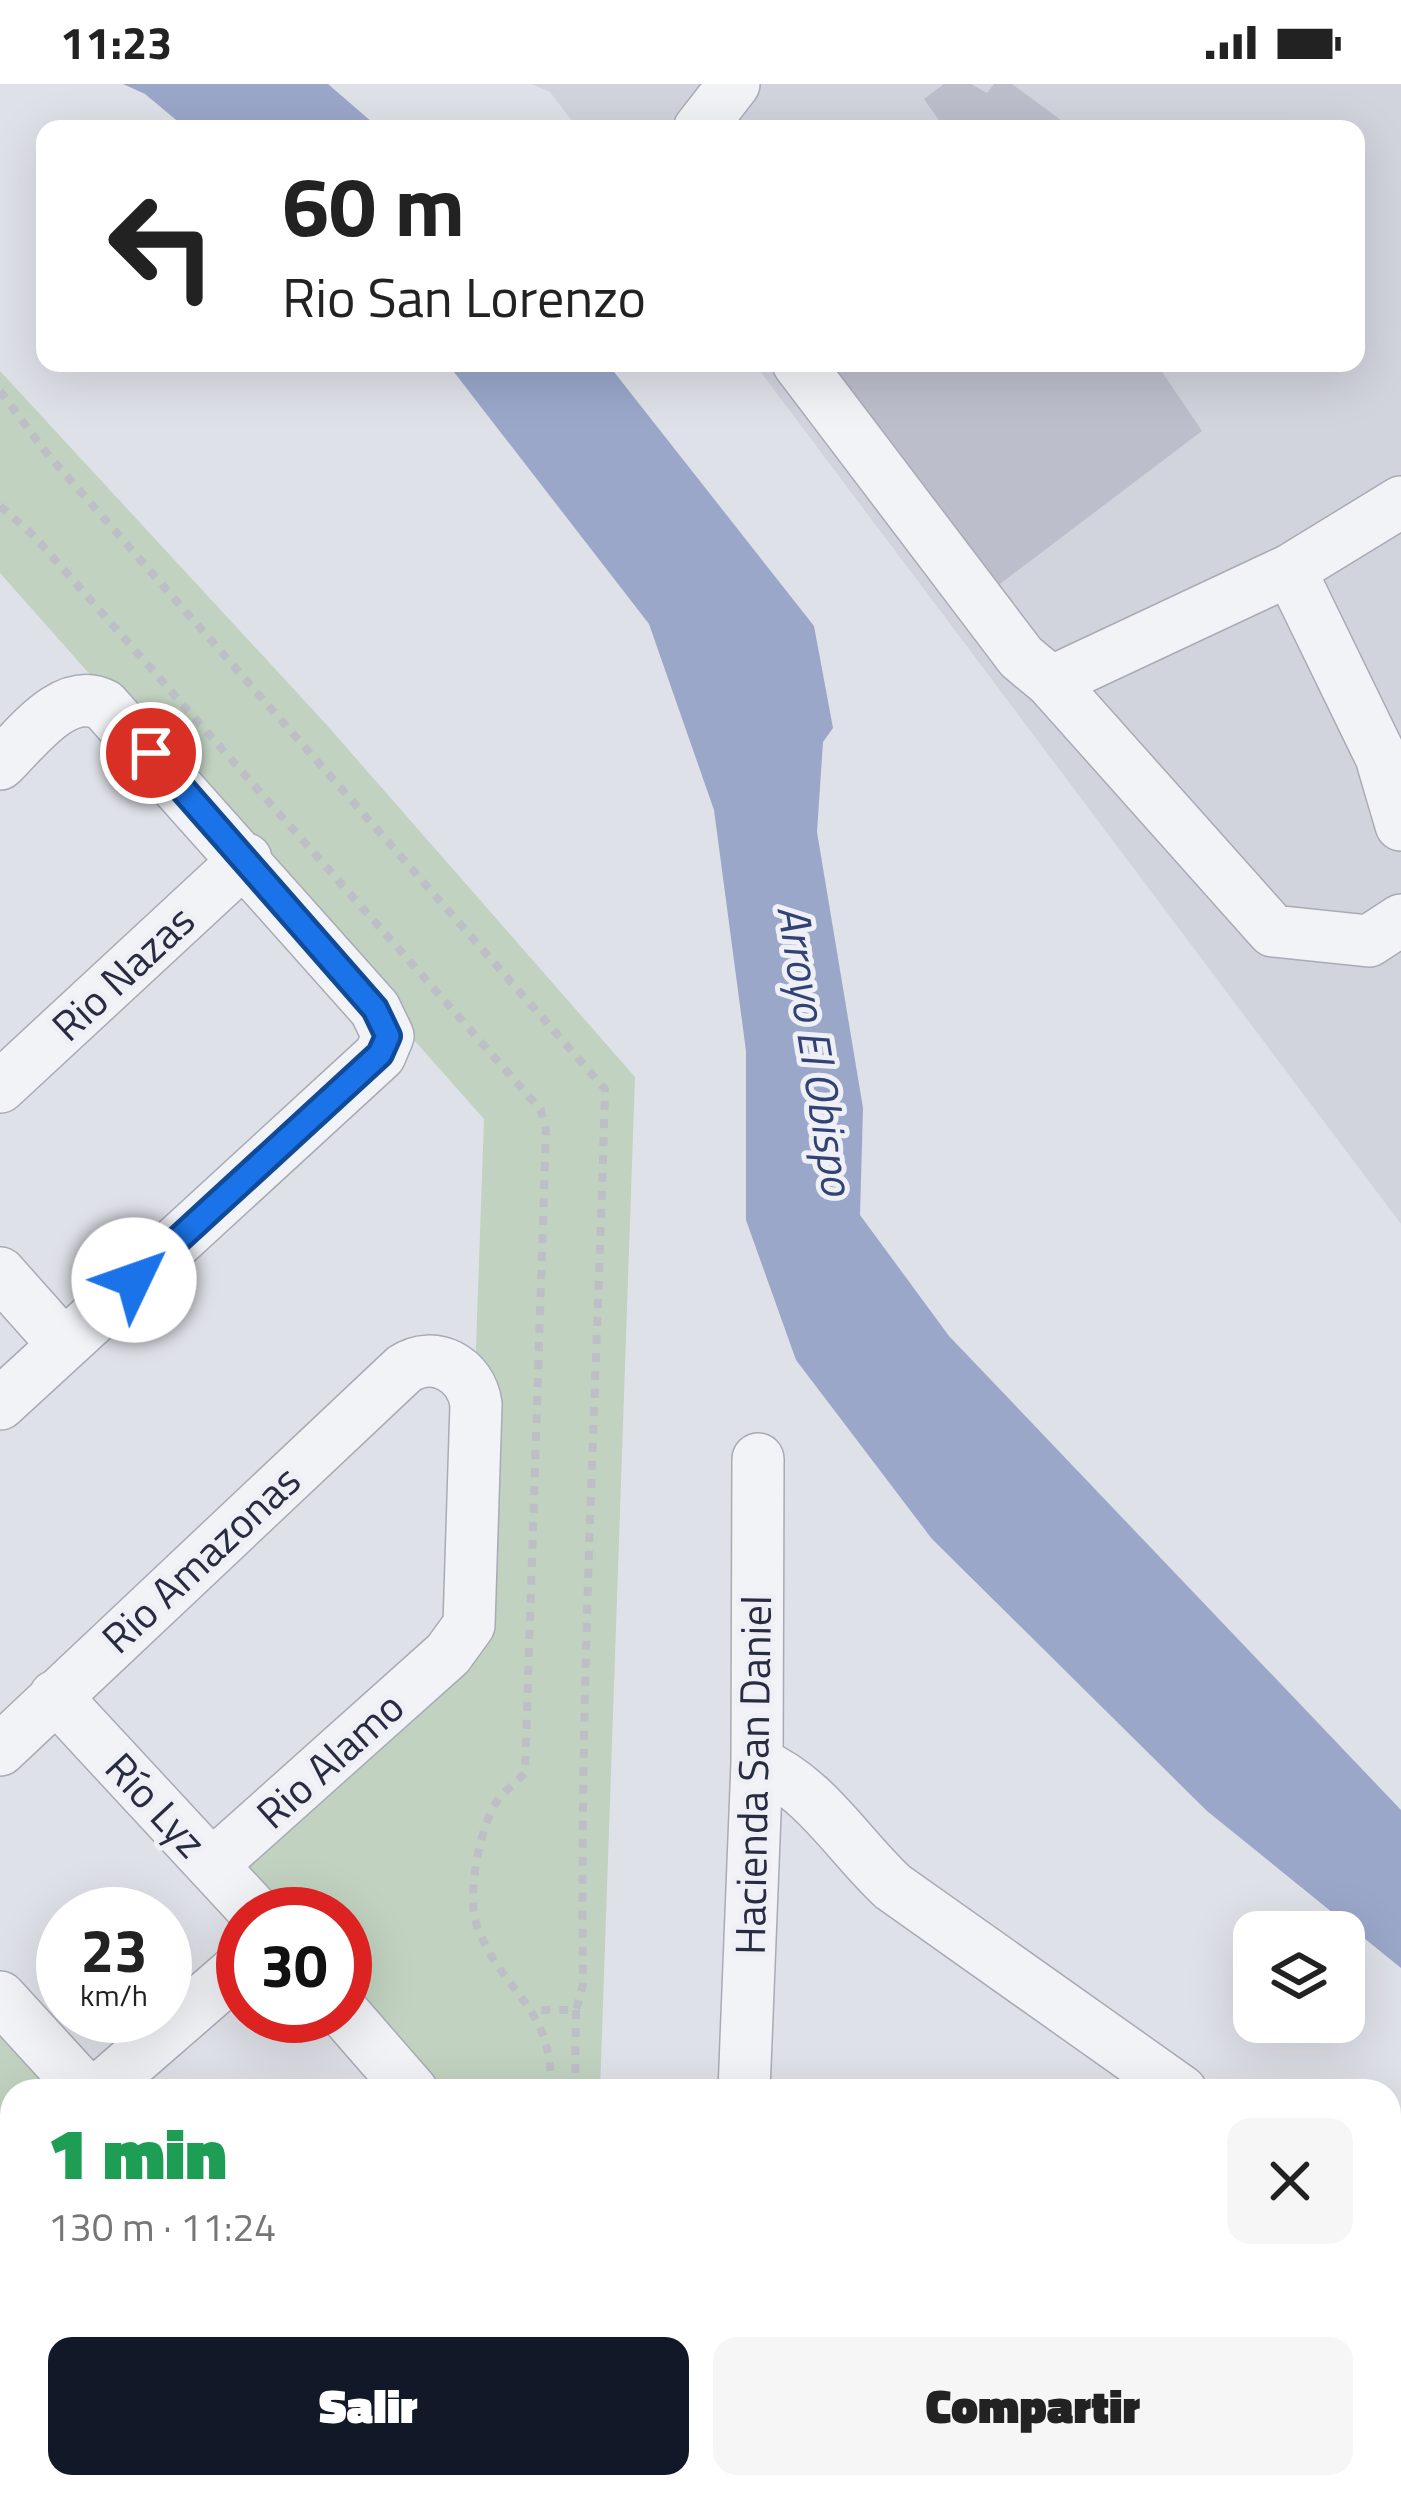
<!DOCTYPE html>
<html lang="es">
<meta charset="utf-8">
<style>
body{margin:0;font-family:"Titillium Web",sans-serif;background:#f6f6f6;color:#222;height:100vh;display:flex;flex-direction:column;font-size:45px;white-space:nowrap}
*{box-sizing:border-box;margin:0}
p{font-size:39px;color:#767676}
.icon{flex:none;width:66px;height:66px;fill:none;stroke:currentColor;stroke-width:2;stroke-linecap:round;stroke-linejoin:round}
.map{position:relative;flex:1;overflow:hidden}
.side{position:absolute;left:0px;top:1995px;width:1401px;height:420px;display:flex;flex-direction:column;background:#fff;border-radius:36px 36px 0 0;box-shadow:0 12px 48px #0002}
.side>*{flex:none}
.hud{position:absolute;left:36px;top:36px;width:1329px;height:252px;border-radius:24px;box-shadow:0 12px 48px #0002;background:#fff;color:#222;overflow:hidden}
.controls{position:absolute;left:1233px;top:1827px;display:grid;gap:24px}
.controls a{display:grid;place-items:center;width:132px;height:132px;border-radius:24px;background:#fff;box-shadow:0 12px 48px #0002;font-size:60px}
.speed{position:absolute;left:36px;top:1803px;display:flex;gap:24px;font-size:60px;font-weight:700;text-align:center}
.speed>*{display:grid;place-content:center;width:156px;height:156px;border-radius:50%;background:#fff;box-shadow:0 12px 48px #0002;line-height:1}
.speed small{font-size:30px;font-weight:400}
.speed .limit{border:18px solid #d22;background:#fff;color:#111}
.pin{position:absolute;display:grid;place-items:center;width:102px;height:102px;color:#fff;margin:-51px;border:6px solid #fff;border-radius:50%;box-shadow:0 3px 12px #0007}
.me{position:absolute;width:132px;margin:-66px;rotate:48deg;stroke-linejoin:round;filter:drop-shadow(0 0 9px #0008)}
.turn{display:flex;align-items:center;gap:42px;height:252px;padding:0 48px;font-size:54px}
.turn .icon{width:156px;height:156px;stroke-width:2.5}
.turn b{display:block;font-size:84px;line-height:102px}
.round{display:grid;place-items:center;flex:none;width:126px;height:126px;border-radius:24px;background:#f6f6f6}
.overview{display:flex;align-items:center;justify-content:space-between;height:204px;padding:0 48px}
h1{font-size:72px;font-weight:800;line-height:90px;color:#1e9e55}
.action{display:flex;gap:24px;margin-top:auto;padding:24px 48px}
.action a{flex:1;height:138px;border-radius:24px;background:#111827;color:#fff;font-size:48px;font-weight:800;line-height:138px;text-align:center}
.action a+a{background:#f6f6f6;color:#222}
.status{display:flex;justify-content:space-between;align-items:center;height:84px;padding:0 60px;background:#fff;direction:ltr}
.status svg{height:33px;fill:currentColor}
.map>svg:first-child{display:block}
</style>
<div class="status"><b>11:23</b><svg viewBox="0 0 49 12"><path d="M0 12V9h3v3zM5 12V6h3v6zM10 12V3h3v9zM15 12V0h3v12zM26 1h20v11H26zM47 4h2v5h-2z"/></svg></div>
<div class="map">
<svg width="1401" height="2415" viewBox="0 0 1401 2415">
<rect width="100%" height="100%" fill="#dfe1e8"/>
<path fill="#d1d3dd" d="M531 0H1401V1140L754 279H1356V45H578L550 8Z"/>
<path fill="#c1d2c0" d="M0 287 325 639 635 993 600 2007H428L345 1914V1830H270L221 1775 466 1550 484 1035 0 489Z
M0 1923 76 2007H12V2057L0 2044Z"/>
<path fill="#9aa7c9" d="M123 0H328L380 45H187L145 10Z
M447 279H607L814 542 833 644 823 658 817 748 863 1024 860 1131 949 1252 1401 1726V1884L1207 1727 932 1455 796 1276 746 1136V967L714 726 649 540Z"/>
<path fill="#bcbfcb" d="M944 0H971L987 9 994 0H1012L1073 45H945L924 15Z
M809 279H1156L1202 347 984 512Z"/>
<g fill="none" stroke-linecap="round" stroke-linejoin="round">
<defs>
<path id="minor" d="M699 45 734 0
M798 279 1021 573 1051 598 1290 486 1401 418
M1290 486 1381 673 1401 741
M1051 598 1273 847 1369 857 1401 836
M0 680C27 654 64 601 104 621L375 925 388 952 380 971 0 1320
M0 1003 246 775
M0 1189 64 1261
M55 1612 257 1830
M0 1666 404 1285C434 1265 471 1285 476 1320L469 1541 448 1570 212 1781
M757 1679C816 1704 847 1760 893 1803L1181 2007
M0 1913 86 2007
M345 1930 412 2007
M98 2007 243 1881
M744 2007 757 1679 758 1375
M0 2066 12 2079
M1389 2165 1401 2174
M0 2242 12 2230
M306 2403 317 2415
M441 2403 452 2415
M744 2403 755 2415
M43 2415 59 2403
M1063 2415 1075 2403"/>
</defs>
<use href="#minor" stroke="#a8abb6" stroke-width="54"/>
<path stroke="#bdbfc7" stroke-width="8" stroke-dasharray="9 9" stroke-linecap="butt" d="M0 307 44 366 605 1005C597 1303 579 1602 583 1901L576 1926H534
M0 422 34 452 541 1026 546 1046 525 1689C516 1698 506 1706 498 1716 480 1739 466 1814 477 1842 503 1912 553 1919 551 2007
M575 2007 576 1926
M371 2403 387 2415"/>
<use href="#minor" stroke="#f2f3f7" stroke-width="51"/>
</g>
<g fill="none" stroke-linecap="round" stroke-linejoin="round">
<defs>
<path id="route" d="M134 1196 380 970 388 952 375 925 151 669"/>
</defs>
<use href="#route" stroke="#114b97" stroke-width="30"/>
<use href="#route" stroke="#1a73e8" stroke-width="21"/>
</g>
<g text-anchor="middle" stroke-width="10" stroke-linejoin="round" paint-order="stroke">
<g font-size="42" fill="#282c40" stroke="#eff0f6">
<text transform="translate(123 889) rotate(-43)" y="15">Rio Nazas</text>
<text transform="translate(201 1475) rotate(-43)" y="15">Rio Amazonas</text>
<text transform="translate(330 1676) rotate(-42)" y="15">Rio Alamo</text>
<text transform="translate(753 1691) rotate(-89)" y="15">Hacienda San Daniel</text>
<text transform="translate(156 1721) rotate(47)" y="15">Río Lyz</text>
</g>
<g font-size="45" font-style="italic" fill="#324274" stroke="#eff0f6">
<text transform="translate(816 966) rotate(81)" y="16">Arroyo El Obispo</text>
</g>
</g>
</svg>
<div class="controls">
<a><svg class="icon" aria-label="layers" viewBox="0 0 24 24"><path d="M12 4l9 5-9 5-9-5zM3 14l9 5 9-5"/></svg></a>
</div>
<div class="speed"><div>23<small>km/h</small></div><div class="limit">30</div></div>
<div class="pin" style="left:151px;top:669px;background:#d93025"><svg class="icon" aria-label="arrive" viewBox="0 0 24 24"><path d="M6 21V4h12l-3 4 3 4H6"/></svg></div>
<svg class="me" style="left:134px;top:1196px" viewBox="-20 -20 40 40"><circle r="19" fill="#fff"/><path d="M0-13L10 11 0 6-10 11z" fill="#1a73e8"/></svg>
<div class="hud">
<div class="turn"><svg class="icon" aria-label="left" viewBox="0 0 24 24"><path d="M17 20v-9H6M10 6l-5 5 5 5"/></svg><div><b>60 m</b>Rio San Lorenzo</div></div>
</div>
<section class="side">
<div class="overview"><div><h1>1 min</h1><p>130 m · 11:24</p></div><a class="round"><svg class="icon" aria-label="close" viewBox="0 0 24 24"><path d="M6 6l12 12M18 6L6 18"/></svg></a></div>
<div class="action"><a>Salir</a><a>Compartir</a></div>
</section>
</div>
